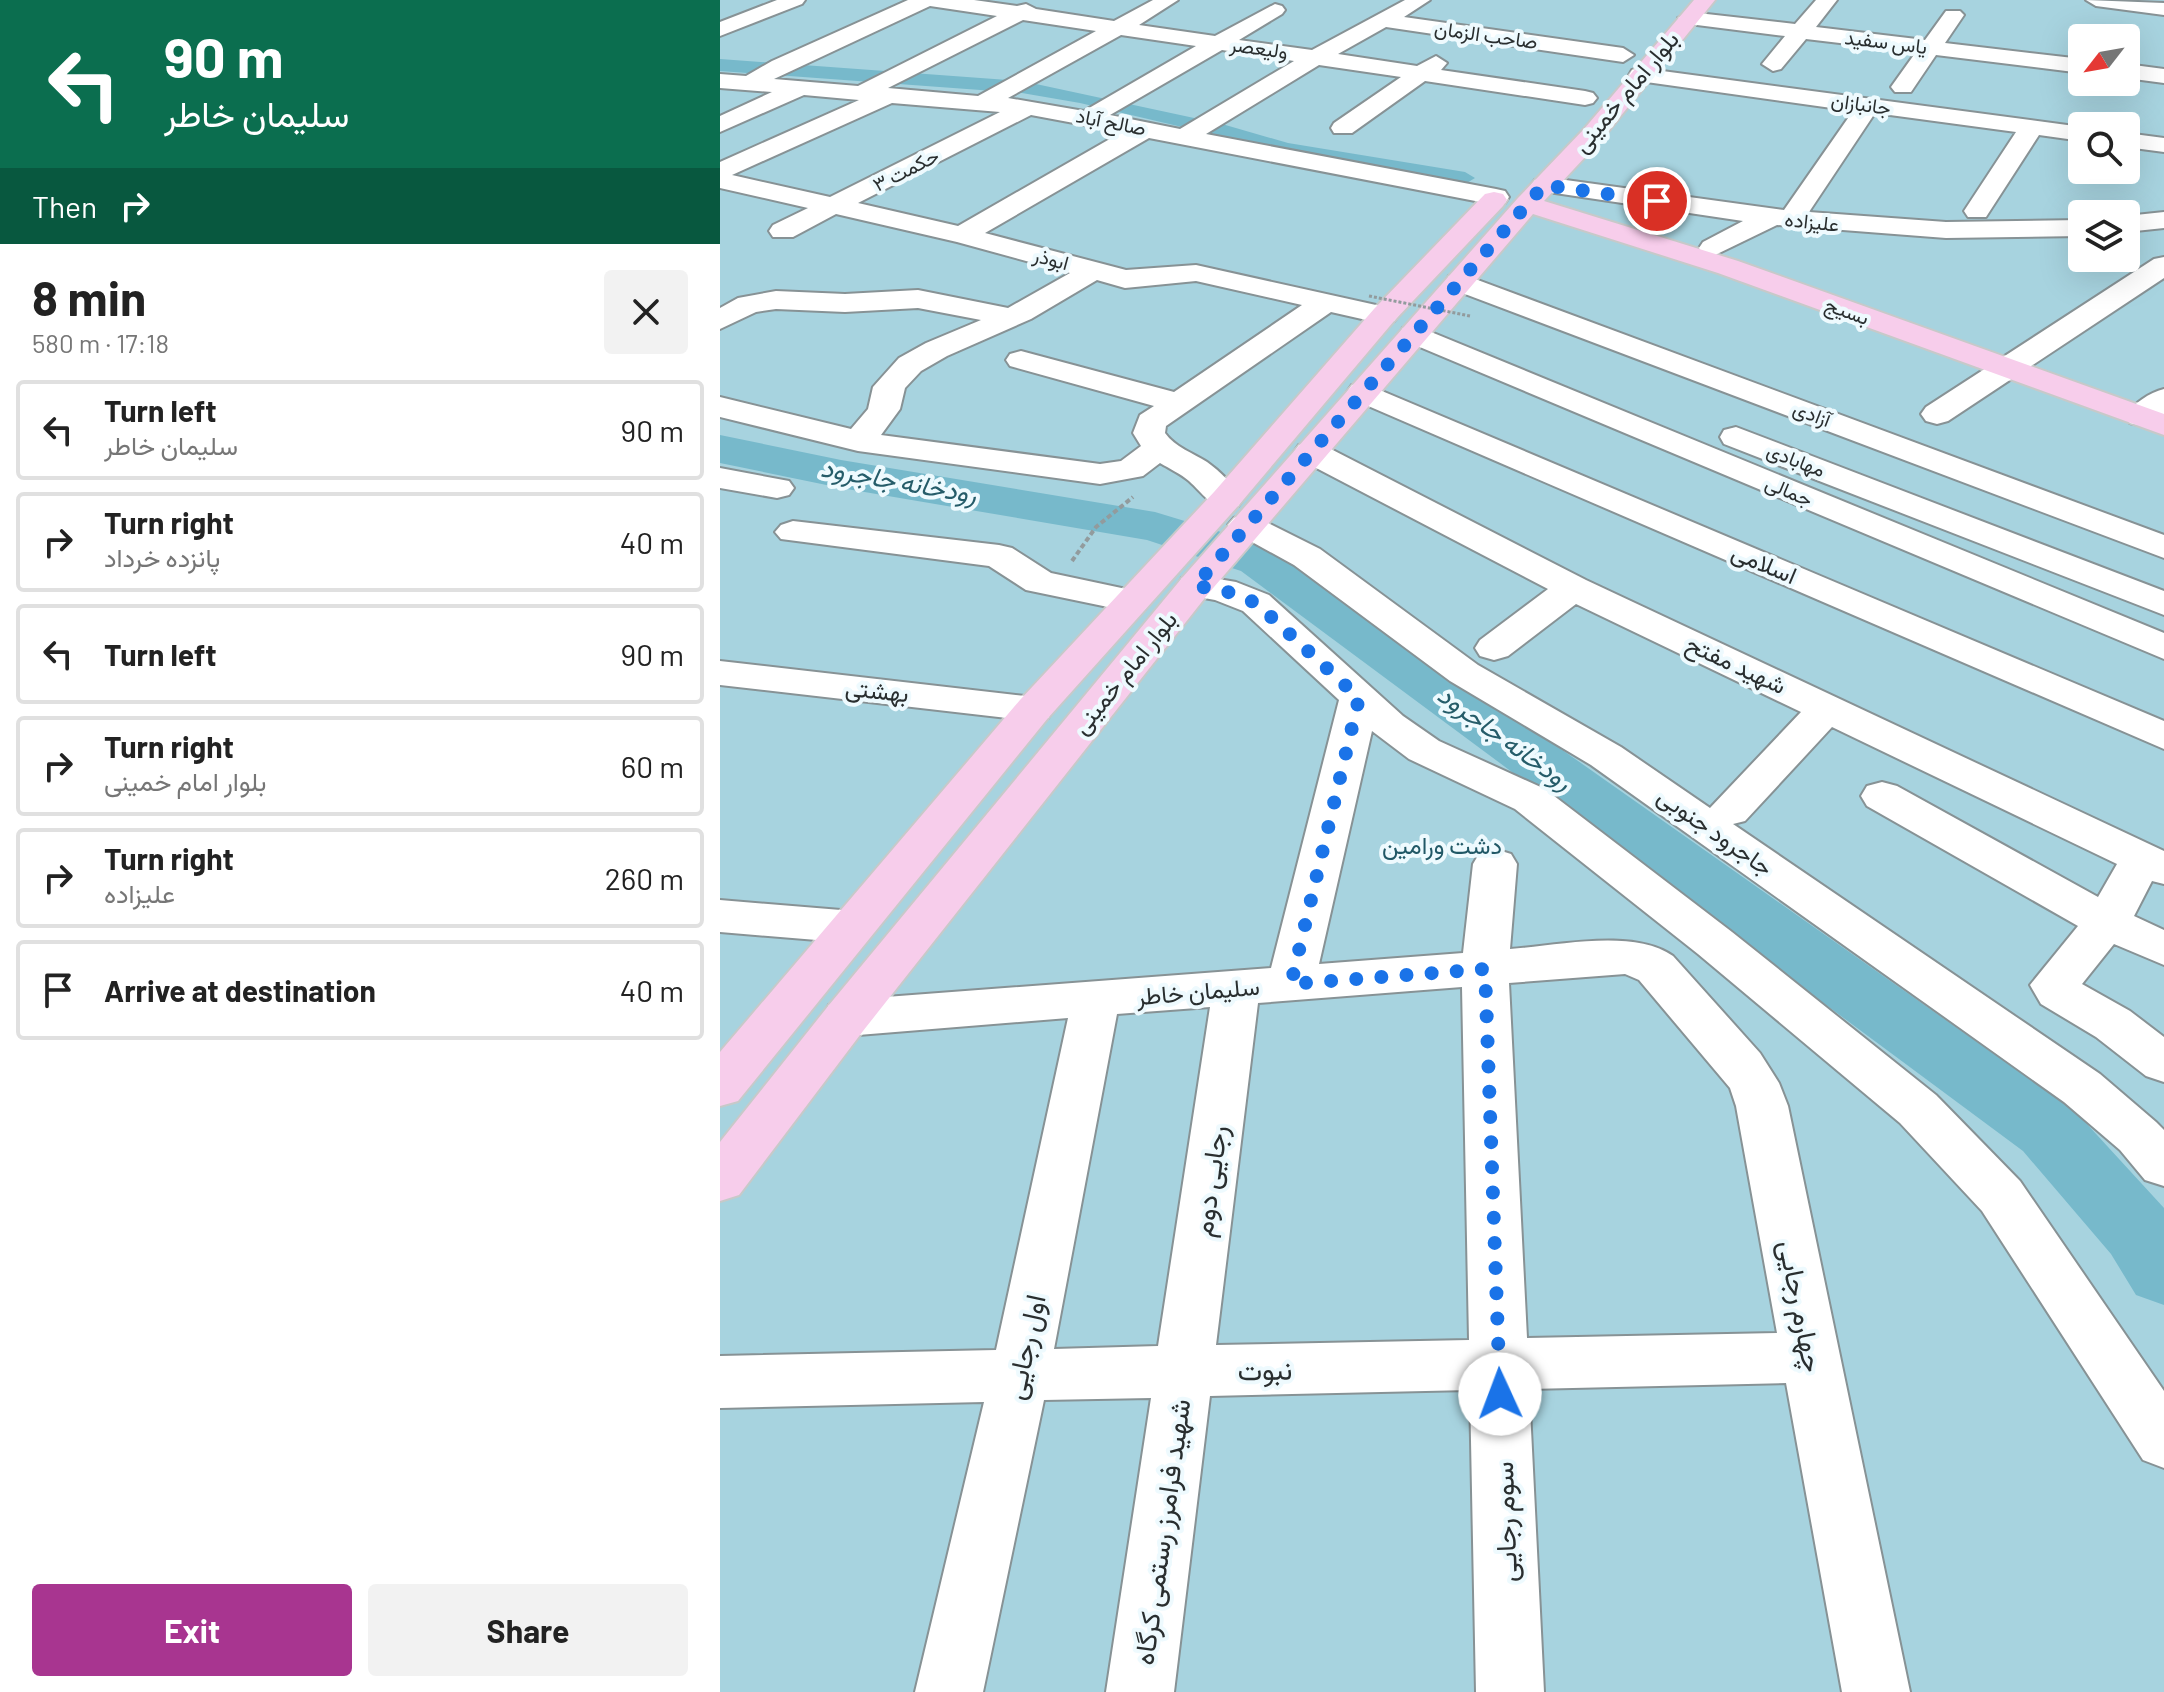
<!DOCTYPE html>
<meta charset="utf-8">
<style>
body{margin:0;font-family:Barlow,Vazirmatn,sans-serif;background:#f2f2f2;color:#222;height:100vh;display:flex;flex-direction:column;font-size:30px;white-space:nowrap}
*{box-sizing:border-box;margin:0}
p{font-size:26px;color:#767676}
.icon{flex:none;width:44px;height:44px;fill:none;stroke:currentColor;stroke-width:2;stroke-linecap:round;stroke-linejoin:round}
.map{position:relative;flex:1;overflow:hidden}
.details{display:flex;flex-direction:column;background:#fff;width:720px}
.details>*{flex:none}
.hud{background:#0b6e4f;color:#fff;overflow:hidden}
.needle{width:52px;rotate:239deg}
.fabs{position:absolute;left:1348px;top:24px;display:grid;gap:16px}
.fabs a{display:grid;place-items:center;width:72px;height:72px;border-radius:8px;background:#fff;box-shadow:0 8px 32px #0002;font-size:40px}
.pin{position:absolute;display:grid;place-items:center;width:68px;height:68px;color:#fff;margin:-34px;border:4px solid #fff;border-radius:50%;box-shadow:0 2px 8px #0007}
.me{position:absolute;width:88px;margin:-44px;rotate:358deg;stroke-linejoin:round;filter:drop-shadow(0 0 6px #0008)}
.turn{display:flex;align-items:center;gap:28px;height:168px;padding:0 32px;font-size:36px}
.turn .icon{width:104px;height:104px;stroke-width:2.5}
.turn b{display:block;font-size:56px;line-height:68px}
.then{display:flex;align-items:center;height:76px;padding:0 32px;background:#0003;gap:16px;font-size:30px}
.round{display:grid;place-items:center;flex:none;width:84px;height:84px;border-radius:8px;background:#f2f2f2}
.summary{display:flex;align-items:center;justify-content:space-between;height:136px;padding:0 32px}
h1{font-size:48px;font-weight:700;line-height:60px}
.cta{display:flex;gap:16px;margin-top:auto;padding:16px 32px}
.cta a{flex:1;height:92px;border-radius:8px;background:#a83590;color:#fff;font-size:32px;font-weight:700;line-height:92px;text-align:center}
.cta a+a{background:#f2f2f2;color:#222}
ul{padding:0;list-style:none}
li{display:flex;align-items:center;gap:24px;height:100px;margin:0 16px 12px;padding:0 16px;border:4px solid #e0e0e0;border-radius:8px}
li div{flex:1}
li b{display:block;font-size:30px}
li em{font-style:normal}
main{display:flex;flex:1;min-height:0}
.map>svg:first-child{display:block}
</style>
<main>
<section class="details">
<div class="hud">
<div class="turn"><svg class="icon" aria-label="left" viewBox="0 0 24 24"><path d="M17 20v-9H6M10 6l-5 5 5 5"/></svg><div><b>90 m</b>سلیمان خاطر</div></div>
<div class="then">Then<svg class="icon" aria-label="right" viewBox="0 0 24 24"><path d="M7 20v-9h11M14 6l5 5-5 5"/></svg></div>
</div>
<div class="summary"><div><h1>8 min</h1><p>580 m · 17:18</p></div><a class="round"><svg class="icon" aria-label="close" viewBox="0 0 24 24"><path d="M6 6l12 12M18 6L6 18"/></svg></a></div>
<ul>
<li><svg class="icon" aria-label="left" viewBox="0 0 24 24"><path d="M17 20v-9H6M10 6l-5 5 5 5"/></svg><div><b>Turn left</b><p>سلیمان خاطر</p></div><em>90 m</em></li>
<li><svg class="icon" aria-label="right" viewBox="0 0 24 24"><path d="M7 20v-9h11M14 6l5 5-5 5"/></svg><div><b>Turn right</b><p>پانزده خرداد</p></div><em>40 m</em></li>
<li><svg class="icon" aria-label="left" viewBox="0 0 24 24"><path d="M17 20v-9H6M10 6l-5 5 5 5"/></svg><div><b>Turn left</b></div><em>90 m</em></li>
<li><svg class="icon" aria-label="right" viewBox="0 0 24 24"><path d="M7 20v-9h11M14 6l5 5-5 5"/></svg><div><b>Turn right</b><p>بلوار امام خمینی</p></div><em>60 m</em></li>
<li><svg class="icon" aria-label="right" viewBox="0 0 24 24"><path d="M7 20v-9h11M14 6l5 5-5 5"/></svg><div><b>Turn right</b><p>علیزاده</p></div><em>260 m</em></li>
<li><svg class="icon" aria-label="arrive" viewBox="0 0 24 24"><path d="M6 21V4h12l-3 4 3 4H6"/></svg><div><b>Arrive at destination</b></div><em>40 m</em></li>
</ul>
<div class="cta"><a>Exit</a><a>Share</a></div>
</section>
<div class="map">
<svg width="1444" height="1692" viewBox="0 0 1444 1692">
<rect width="100%" height="100%" fill="#e1edf0"/>
<path fill="#a7d3df" fill-rule="evenodd" d="M0 0H1444V1692H0ZM1362 38H1406V82H1362ZM1362 126H1406V170H1362ZM1362 214H1406V258H1362Z"/>
<g fill="none" stroke-linecap="round" stroke-linejoin="round">
<path fill="#77b9cb" fill-rule="evenodd" d="M0 59 302 81 502 124 568 143 745 172 755 178 745 184 565 155 496 135 360 103 302 93 0 71Z"/>
<path fill="#77b9cb" fill-rule="evenodd" d="M0 435 121 460 435 512 557 549 1355 1111 1444 1208V1305L1416 1295 1391 1254 1303 1151 521 571 427 540 121 488 0 463Z"/>
<defs>
<path id="minor" d="M57 0H85L82 4 0 36V22Z
M188 0H254L297 6 306 4 316 9 394 21 433 0H458L419 25 495 36 555 4 562 6 565 10 562 14 519 40 592 50 685 0H710L684 17 903 48 914 55 903 62 666 27 618 54 697 66 716 56 727 63 721 70 865 91 873 93 877 98 873 103 865 105 705 81 632 133H614L611 128 614 123 681 77 599 65 486 134 776 189 785 191 789 197 785 203 776 205 429 138 265 233 406 270 476 265 674 309 679 315 674 321 664 324 611 312 446 426 445 433C455 447 473 453 487 462 500 471 514 486 523 499L518 506C493 513 486 496 469 481 461 474 450 469 440 463L423 476 380 484 138 451 0 417V397L131 429 148 409 153 387 179 358 206 343 261 320 198 308 125 312 56 309 36 312 0 329V308L18 298 56 291 125 294 198 290 288 308 350 273 237 242 116 214 73 237H53L49 231 53 225 88 208 0 188V162L139 100 84 95 0 132V116L52 92 0 88V74L26 76 52 61ZM210 6 277 16 138 86 54 79ZM303 20 376 31 258 96 168 88ZM401 35 476 46 364 111 288 98ZM502 50 574 61 460 129 390 115ZM172 103 280 112 110 197 12 175ZM311 115 402 132 238 226 138 203ZM377 280 405 288 476 281 582 305 454 392 301 351 290 354 286 360 290 366 434 406 420 415 413 433 421 446 401 461 380 464 161 435 180 409 185 388 201 371 227 356 311 319Z
M1096 0H1117L1096 27 1205 40 1226 11H1240L1244 15 1225 43 1362 59V73L1216 55 1191 92H1175L1171 87 1196 52 1086 39 1061 69 1053 71 1042 64 1065 36 969 24 958 18 969 12 1075 24Z
M1366 0 1444 3V15L1376 6Z
M1380 28 1388 29 1391 34 1388 38H1366L1372 29Z
M1406 64 1444 69V83L1406 78Z
M920 68 1362 127V141L1319 135 1266 217H1248L1244 211 1296 132 1155 113 1089 212 1226 222 1362 220V236L1226 238 1057 225 993 256 983 254 979 248 983 242 1023 221 815 190 811 185 815 180 824 177 1064 210 1133 111 912 80 909 75 912 70Z
M1406 133 1444 138V152L1406 147Z
M1444 212V228L1406 232V216Z
M1444 257V278L1228 421 1217 424 1206 421 1201 414 1206 407 1434 259Z
M739 273 1444 535V558L729 288 725 282 729 276Z
M694 325 1444 633V659L683 340 679 334 683 328Z
M643 383 1444 721V749L632 399 627 392 632 385Z
M1444 389V414C1432 423 1425 427 1410 423L1405 416C1414 403 1429 393 1444 389Z
M1016 427 1444 591V615L1004 444 1000 437 1004 430Z
M591 442 603 445 866 580 1444 851V884L1432 881 1414 916 1444 930V965L1394 944 1362 984 1410 1011 1444 1037V1082L1426 1076 1376 1037 1321 1004 1310 985 1358 926 1147 806 1141 796 1147 786 1162 782 1177 786 1378 897 1397 864 1112 727 1025 821 1013 824 1380 1074 1436 1122 1444 1130V1186L1425 1180 1400 1150 1344 1102 871 765 730 681 574 565 514 532 508 525 514 518 526 514 538 518 600 549 758 665 901 747 990 808 1081 712 856 604 788 656 774 660 760 656 755 648 760 640 828 589 579 459 574 452 579 445Z
M0 468 69 481 74 488 69 495 57 498 0 488Z
M73 521 279 545 292 548 331 573 425 593 431 601 425 609 412 612 306 590 269 566 61 539 55 532 61 525Z
M475 575 516 582 549 595 683 716 719 741 825 789 1012 932 1216 1095 1300 1181 1444 1391V1468L1423 1460 1262 1211 1180 1123 978 954 795 809 689 759 652 731 599 964 743 953 753 864 759 854 775 849 791 854 797 864 790 949C837 946 913 928 953 956L1040 1053 1059 1083 1068 1106 1190 1692H1122L1066 1383 809 1389 824 1692H756L750 1390 490 1396 454 1692H386L431 1398 324 1400 263 1692H195L264 1402 0 1408V1356L276 1350 348 1018 126 1036 109 1031 102 1018 109 1005 126 1000 551 968 619 700 523 611 495 600 462 594 457 586 462 578ZM905 974 919 980 1010 1088 1016 1106 1057 1333 807 1338 789 983ZM742 987 749 1340 496 1345 538 1003ZM490 1007 438 1346 334 1349 397 1014Z
M0 661 314 697 328 700 334 709 328 718 314 721 0 685Z
M0 900 133 911 149 916 156 927 149 938 133 943 0 932Z"/>
<path id="major" d="M974 0H995L882 139 824 201 1018 261 1444 414V435L998 273 813 214 488 594 143 1031 19 1195 0 1201V1142L109 1005 462 578 798 198 864 129Z
M774 192 783 194 787 200 783 206 674 321 518 506 328 718 18 1101 0 1106V1052L300 700 494 492 654 309 765 194Z"/>
</defs>
<use href="#minor" stroke="#879295" stroke-width="4"/>
<use href="#major" stroke="#c7c9c9" stroke-width="4"/>
<path stroke="#929b9d" stroke-width="4" stroke-dasharray="5 3" stroke-linecap="butt" d="M352 561 376 527 413 497"/>
<use href="#minor" fill="#fff" fill-rule="evenodd"/>
<use href="#major" fill="#f7cdeb" fill-rule="evenodd"/>
<path stroke="#929b9d" stroke-width="3" stroke-dasharray="3 2" stroke-linecap="butt" d="M649 296 750 316"/>
</g>
<g fill="none" stroke-linecap="round" stroke-linejoin="round">
<path stroke="#1a73e8" stroke-width="14" stroke-dasharray="0 25.2" d="M780 1394 765 969 571 984 639 698 536 603 503 590 475 586 824 185 937 201"/>
</g>
<g text-anchor="middle" stroke-width="8" stroke-linejoin="round" paint-order="stroke">
<g font-size="20" fill="#292e2f" stroke="#eefafe">
<text transform="translate(766 35) rotate(8)" y="7">صاحب الزمان</text>
<text transform="translate(1166 42) rotate(7)" y="7">یاس سفید</text>
<text transform="translate(539 48) rotate(8)" y="7">ولیعصر</text>
<text transform="translate(1141 104) rotate(8)" y="7">جانبازان</text>
<text transform="translate(391 122) rotate(11)" y="7">صالح آباد</text>
<text transform="translate(186 170) rotate(-27)" y="7">حکمت ۳</text>
<text transform="translate(1092 222) rotate(6)" y="7">علیزاده</text>
<text transform="translate(331 259) rotate(15)" y="7">ابوذر</text>
<text transform="translate(1127 311) rotate(20)" y="7">بسیج</text>
<text transform="translate(1092 414) rotate(21)" y="7">آزادی</text>
<text transform="translate(1076 460) rotate(21)" y="7">مهابادی</text>
<text transform="translate(1069 491) rotate(23)" y="7">جمالی</text>
</g>
<g font-size="24" fill="#292e2f" stroke="#eefafe">
<text transform="translate(906 92) rotate(-50)" y="8">بلوار امام خمینی</text>
<text transform="translate(1044 564) rotate(23)" y="8">اسلامی</text>
<text transform="translate(1016 665) rotate(25)" y="8">شهید مفتح</text>
<text transform="translate(405 673) rotate(-51)" y="8">بلوار امام خمینی</text>
<text transform="translate(157 691) rotate(6)" y="8">بهشتی</text>
<text transform="translate(995 832) rotate(35)" y="8">جاجرود جنوبی</text>
<text transform="translate(478 992) rotate(-5)" y="8">سلیمان خاطر</text>
</g>
<g font-size="24" fill="#215866" stroke="#eefafe">
<text x="722" y="854">دشت ورامین</text>
</g>
<g font-size="26" font-style="italic" fill="#255c69" stroke="#eefafe">
<text transform="translate(179 481) rotate(10)" y="9">رودخانه جاجرود</text>
<text transform="translate(785 738) rotate(36)" y="9">رودخانه جاجرود</text>
</g>
<g font-size="28" fill="#292e2f" stroke="#eefafe">
<text transform="translate(490 1181) rotate(-82)" y="10">رجایی دوم</text>
<text transform="translate(1081 1306) rotate(79)" y="10">چهارم رجایی</text>
<text transform="translate(305 1347) rotate(-78)" y="10">اول رجایی</text>
<text transform="translate(545 1370) rotate(-1)" y="10">نبوت</text>
<text transform="translate(785 1522) rotate(-92)" y="10">سوم رجایی</text>
<text transform="translate(442 1532) rotate(-82)" y="10">شهید فرامرز رستمی کرگاه</text>
</g>
</g>
</svg>
<div class="fabs">
<a><svg class="needle" viewBox="-14 -14 28 28"><path d="M0-13l5 13h-10z" fill="#e53935"/><path d="M0 13l5-13h-10z" fill="#767676"/></svg></a>
<a><svg class="icon" aria-label="search" viewBox="0 0 24 24"><circle cx="10" cy="10" r="6"/><path d="M15 15l6 6"/></svg></a>
<a><svg class="icon" aria-label="layers" viewBox="0 0 24 24"><path d="M12 4l9 5-9 5-9-5zM3 14l9 5 9-5"/></svg></a>
</div>
<div class="pin" style="left:937px;top:201px;background:#d93025"><svg class="icon" aria-label="arrive" viewBox="0 0 24 24"><path d="M6 21V4h12l-3 4 3 4H6"/></svg></div>
<svg class="me" style="left:780px;top:1394px" viewBox="-20 -20 40 40"><circle r="19" fill="#fff"/><path d="M0-13L10 11 0 6-10 11z" fill="#1a73e8"/></svg>
</div>
</main>
